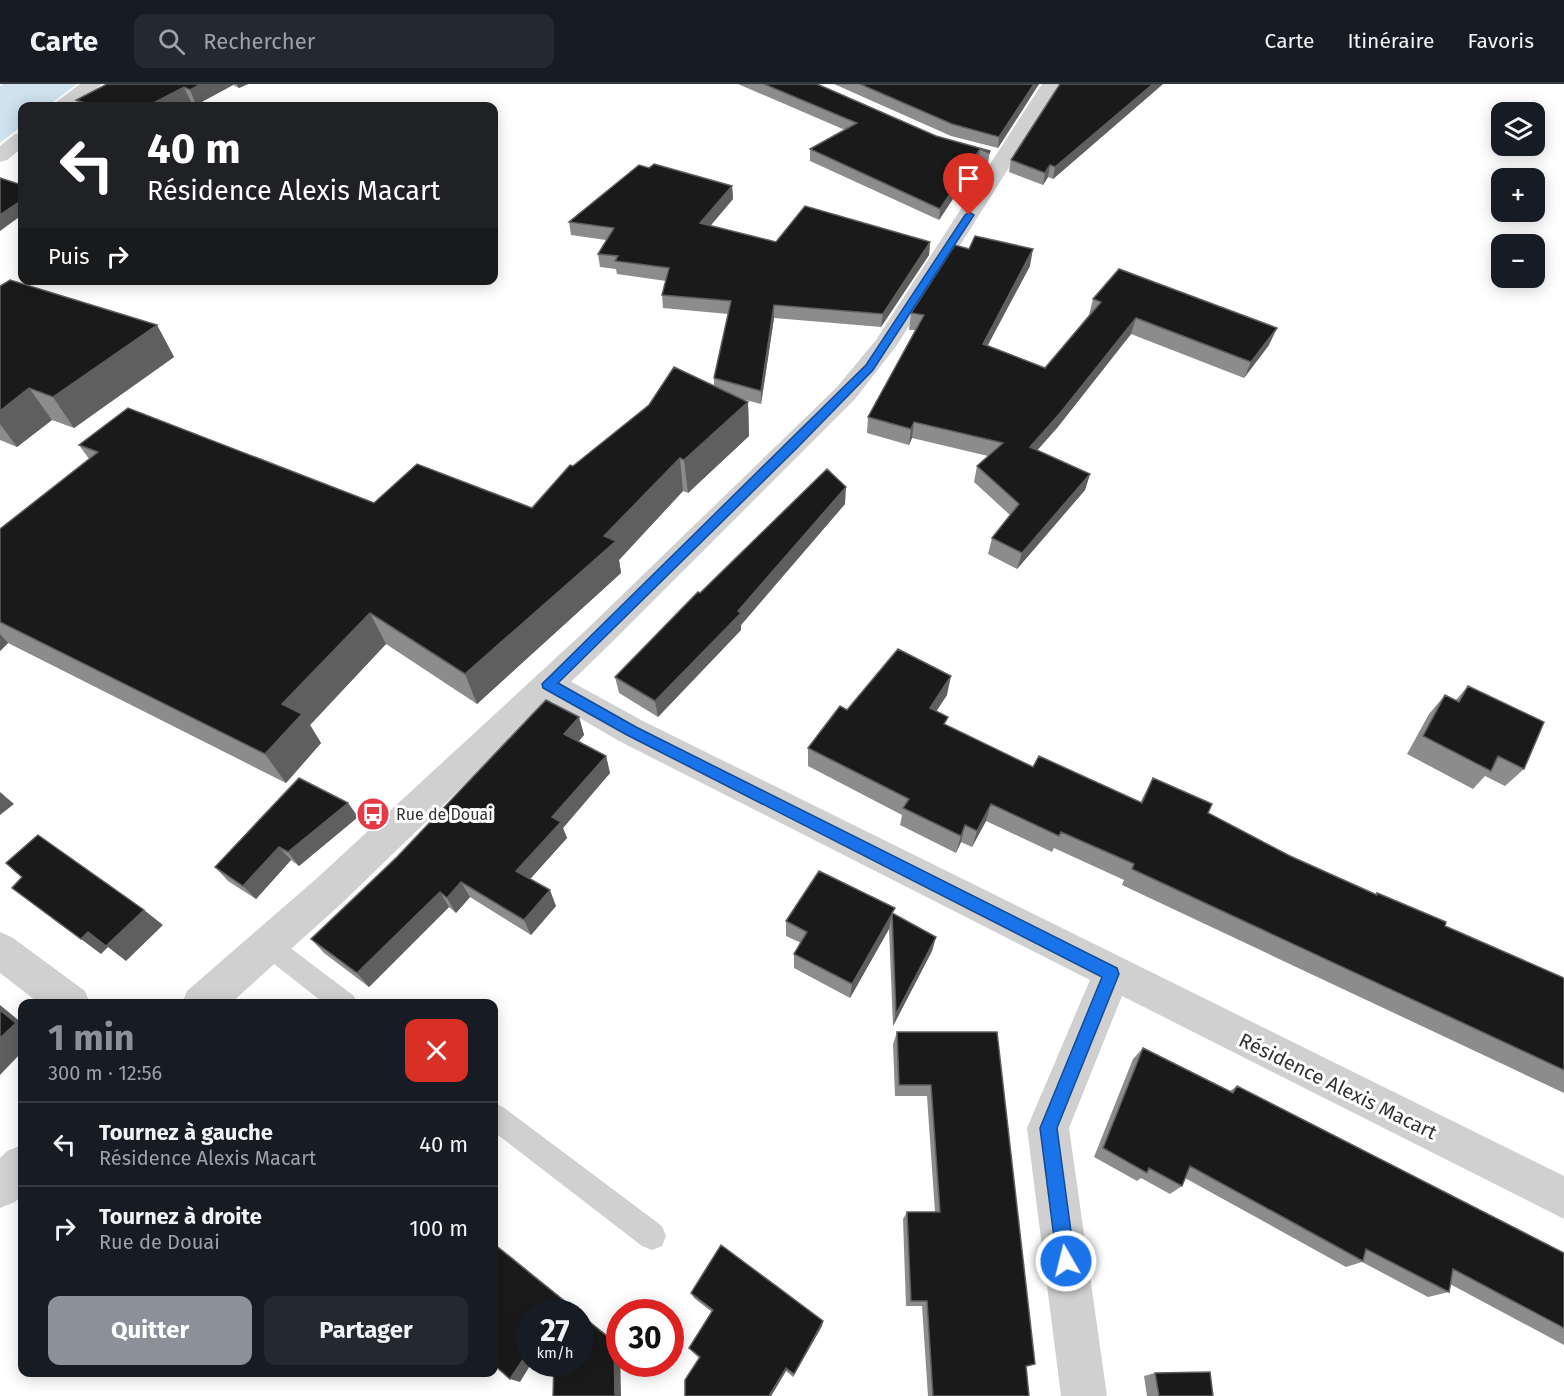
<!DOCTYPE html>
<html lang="fr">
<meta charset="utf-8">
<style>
body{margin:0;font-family:"Fira Sans",sans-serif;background:#242831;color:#f1f3f6;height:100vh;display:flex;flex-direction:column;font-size:22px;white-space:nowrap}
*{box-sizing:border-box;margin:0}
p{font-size:20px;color:#9ea1a6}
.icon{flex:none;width:33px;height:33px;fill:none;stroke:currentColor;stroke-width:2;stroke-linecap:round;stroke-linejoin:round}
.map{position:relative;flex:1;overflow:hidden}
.panel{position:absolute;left:18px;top:915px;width:480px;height:378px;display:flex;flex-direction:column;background:#171b24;border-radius:12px;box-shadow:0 3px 15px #0003}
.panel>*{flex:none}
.hud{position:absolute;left:18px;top:18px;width:480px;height:183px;border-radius:12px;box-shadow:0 3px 15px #0003;background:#202124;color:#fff;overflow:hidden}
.controls{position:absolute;left:1491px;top:18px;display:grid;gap:12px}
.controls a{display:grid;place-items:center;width:54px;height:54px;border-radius:12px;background:#171b24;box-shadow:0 3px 15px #0003;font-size:30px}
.speed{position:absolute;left:516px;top:1215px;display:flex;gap:12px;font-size:30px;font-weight:700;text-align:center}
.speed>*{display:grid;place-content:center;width:78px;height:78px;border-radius:50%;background:#171b24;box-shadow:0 3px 15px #0003;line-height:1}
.speed small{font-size:15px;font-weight:400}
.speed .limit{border:9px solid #d22;background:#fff;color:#111}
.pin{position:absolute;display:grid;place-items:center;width:51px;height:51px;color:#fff;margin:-62px -26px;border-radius:50% 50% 50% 0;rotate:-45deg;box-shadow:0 0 6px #0007}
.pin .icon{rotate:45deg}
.me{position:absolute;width:66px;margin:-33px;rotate:352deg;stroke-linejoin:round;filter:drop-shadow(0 0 4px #0008)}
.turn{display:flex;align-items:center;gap:21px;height:126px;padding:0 30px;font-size:27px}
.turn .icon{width:78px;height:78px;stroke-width:2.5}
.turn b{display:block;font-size:42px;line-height:51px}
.then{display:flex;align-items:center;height:57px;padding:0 30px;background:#0003;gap:12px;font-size:22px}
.round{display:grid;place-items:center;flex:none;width:63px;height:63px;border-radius:12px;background:#242831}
.overview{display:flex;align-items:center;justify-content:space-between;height:102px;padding:0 30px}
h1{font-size:36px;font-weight:700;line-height:45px;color:#8c9099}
.primary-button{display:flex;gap:12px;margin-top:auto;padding:12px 30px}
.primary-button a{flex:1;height:69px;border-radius:12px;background:#8c9099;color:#fff;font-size:24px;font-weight:700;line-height:69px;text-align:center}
.primary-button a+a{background:#242831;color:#f1f3f6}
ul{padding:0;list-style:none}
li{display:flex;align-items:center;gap:18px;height:84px;padding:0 30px;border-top:2px solid #363941}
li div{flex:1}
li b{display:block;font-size:22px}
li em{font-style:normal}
header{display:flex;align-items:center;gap:36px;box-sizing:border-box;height:84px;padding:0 30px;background:#171b24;border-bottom:2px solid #363941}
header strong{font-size:28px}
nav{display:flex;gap:33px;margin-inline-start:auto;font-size:21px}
.search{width:420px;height:54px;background:#242831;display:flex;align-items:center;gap:15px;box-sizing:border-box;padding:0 21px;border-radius:12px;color:#9ea1a6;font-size:22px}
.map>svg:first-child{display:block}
</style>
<header>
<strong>Carte</strong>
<div class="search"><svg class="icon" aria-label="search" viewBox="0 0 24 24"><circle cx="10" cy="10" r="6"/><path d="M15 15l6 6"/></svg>Rechercher</div>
<nav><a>Carte</a><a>Itinéraire</a><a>Favoris</a></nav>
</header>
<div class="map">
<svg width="1564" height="1312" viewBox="0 0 1564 1312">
<rect width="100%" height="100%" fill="#fff"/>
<path fill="#cfe2ee" d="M3 0H77L48 22H22V42L0 59V2Z"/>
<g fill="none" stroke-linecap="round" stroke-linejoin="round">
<path fill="#d0d0d0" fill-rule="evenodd" d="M268 850 276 853 354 912 357 920H325L260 869 256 861 260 853Z
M494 1019 503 1023 662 1142 666 1152 662 1162 652 1166 642 1162 494 1048Z"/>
<path fill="#d0d0d0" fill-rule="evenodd" d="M80 0H102L75 22H54L56 18Z
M22 48V64L7 76 0 78V62L15 50Z
M548 587 559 591 643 637 1564 1092V1135L1122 912 1069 1044 1107 1312H1061L1027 1044 1090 896 619 657 537 609 532 600 537 591Z
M0 848 13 854 85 907 90 920H40L0 889Z"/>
<path fill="#d0d0d0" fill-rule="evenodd" d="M1042 0H1062L897 261 855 315 607 563 342 819 230 920H182L187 907 316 795 585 547 837 303 876 256Z
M22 1061V1111L15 1118 0 1124V1074L7 1067Z"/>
</g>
<path fill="#8c8c8c" d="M107 0H248L239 4 233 1 196 21 191 18 183 22H79L76 16Z
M738 0H817L936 52 990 67 988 79 987 80 978 77 939 136 810 77V65L845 46Z
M834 0H1039L998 64 951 52Z
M1163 0 1053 95 1048 93 1043 101 1009 88 1011 76Z
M732 102 733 115 710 142 776 158H930L929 171 881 243 774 234 761 320 738 314 748 318 749 352 688 409 683 407 619 476 621 489 477 620 386 560 310 641 321 659 286 699 8 559 0 567V445L89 375 79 361 374 419 532 424 573 382 714 302V294L728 230 663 224 662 211 666 197 617 190 616 185 600 183 598 170 606 156 571 151 569 138Z
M1030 182 987 261 1045 284 1089 231 1093 215 1269 261 1244 294 1131 250 1057 344 1037 366 1090 390 1085 406 1017 485 988 470 992 454 1010 431 974 398 977 382 988 372 912 354 909 361 867 349 868 333 915 246H909L911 229Z
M0 202 157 241 174 273 74 344 52 336 17 363 0 356Z
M845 420 741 541V546L658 633 619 609 615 593 700 509Z
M1468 602 1524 685 1505 702 1485 692 1473 705 1407 670 1429 630 1445 611 1455 617Z
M947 611 936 627 946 641 1033 683 1140 719 1153 694 1208 729 1290 772 1376 811 1377 809 1445 842 1564 894V1009L1122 801 1124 796 1054 764 1052 768 986 737 972 763 961 758 956 769 900 741 902 731 808 682V664L847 626Z
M579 633 584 651 578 657 606 672 610 689 563 744 567 754 530 795 556 822 531 851 470 813 456 829 449 823 369 903 324 869 311 855Z
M348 719 358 733 299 782 291 776 256 815 228 797 215 783Z
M894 830 936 853 932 867 893 942 889 845 850 914 794 884V870L801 859 786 852V837Z
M897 948H997L1035 1280 1026 1283 1029 1312H928L922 1222H906L903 1135 907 1128H935L927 1012H895L893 960Z
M1143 964 1230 1007 1237 1002 1564 1169V1261L1450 1200 1449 1208 1428 1213 1362 1178 1346 1183 1185 1094 1182 1102 1170 1110 1141 1094 1137 1097 1094 1073 1133 975Z
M691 1209 823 1237 822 1242 793 1293 786 1287 771 1312H685L699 1274 689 1264 712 1228 694 1214Z
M1155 1289 1213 1312H1147L1144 1292Z"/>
<path fill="#5f5f5f" d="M201 0H232L233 1 196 21 190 6Z
M237 0H248L239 4Z
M1034 0H1039L998 64 999 53Z
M1153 0H1163L1053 95 1055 83Z
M184 3 191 18 183 22H148Z
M980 65 978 77 939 136 940 125Z
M1050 81 1048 93 1043 101 1045 89Z
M732 102 733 115 701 153 700 139Z
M22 116V131L0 147V131Z
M930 158 929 171 881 243 883 230Z
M1033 165 1030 182 980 276 983 260Z
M774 221V234L761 320V307Z
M1136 234 1131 250 1057 344 1026 379 1030 363Z
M157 241 174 273 74 344 53 313Z
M1277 244 1269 261 1244 294 1251 278Z
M29 304 52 336 17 363 0 340V327Z
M748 318 749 352 688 409 684 376Z
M914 338 912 354 909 361 911 345Z
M680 374 683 407 619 476 621 489 477 620 465 590 604 452Z
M1090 390 1085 406 1017 485 1022 469Z
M846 403 845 420 741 541V546L658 633 655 617 738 527Z
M370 529 386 560 310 641 321 659 286 699 265 670 282 620Z
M0 550 8 559 0 567Z
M951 592 947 611 926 643 930 624Z
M579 633 584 651 570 668 564 650Z
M606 672 610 689 563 744 567 754 523 803 516 787 552 733Z
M0 708 14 720 0 731Z
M348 719 358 733 299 782 288 768Z
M991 720 986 737 972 763 977 747Z
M965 741 961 758 956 769 961 752Z
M279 763 291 776 256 815 243 802Z
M461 798 470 813 456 829 447 814Z
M550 806 556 822 531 851 524 836Z
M440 808 449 823 369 903 357 889Z
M144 826 163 841 126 877 108 863 101 870 81 855 88 848Z
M892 830 889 845 850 914 852 900Z
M936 853 932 867 893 942 896 930Z
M0 921 22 939V968L0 991Z
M494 1159 579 1228H578Z
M580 1230 620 1261 621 1312H615Z
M823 1237 822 1242 793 1293 794 1290Z
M530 1265V1280H531L520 1298 510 1295Z
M786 1284V1287L771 1312H769Z"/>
<path fill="#1a1a1a" stroke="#5f5f5f" stroke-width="1.5" d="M107 0H201L190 6 184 3 148 22H94L76 16Z
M764 0H817L936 52 990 67 989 69 980 65 940 125 810 65 857 39Z
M860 0H1034L999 53 952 40Z
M1060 0H1153L1055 83 1050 81 1045 89 1011 76Z
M654 80 732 102 700 139 776 158 805 122 930 158 883 230 774 221 761 307 714 294 731 217 662 211 669 184 615 177 618 172 598 170 614 144 569 138 639 81 649 84Z
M0 94 22 101V116L0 131Z
M975 152 1033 165 983 260 1045 284 1101 218 1093 215 1119 185 1277 244 1251 278 1136 234 1061 328 1030 363 1090 390 1022 469 992 454 1019 420 977 382 1003 359 914 338 911 345 868 333 924 231 911 229 955 161 969 165Z
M10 196 157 241 53 313 29 304 0 327V202Z
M674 283 748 318 684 376 680 374 604 452 616 457 465 590 370 529 282 620 302 630 265 670 0 538V445L98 368 79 361 128 324 374 419 417 380 532 424 570 381 573 382 649 321Z
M827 385 846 403 738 527 741 529 655 617 615 593 698 508 700 509Z
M898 565 951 592 930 624 948 633 944 640 1033 683 1039 672 1142 719 1153 694 1212 720 1208 729 1290 772 1377 811V809L1446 838 1445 842 1564 894V986L1132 785 1134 780 1061 748 1059 752 991 720 977 747 965 741 961 752 903 724 909 715 808 664 840 622 847 626Z
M1468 602 1544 638 1524 685 1498 672 1491 687 1423 652 1445 611 1459 618Z
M546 616 579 633 564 650 606 672 552 733 561 738 516 787 550 806 524 836 461 798 447 814 440 808 357 889 311 855 397 773Z
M299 694 348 719 288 768 279 763 243 802 215 783Z
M38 751 144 826 106 862 88 848 81 855 12 804 22 793 6 779Z
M819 787 895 824 892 829 936 853 896 930 892 830 852 900 794 870 807 848 786 837Z
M0 926 16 939 0 954Z
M897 948H997L1035 1280 1026 1282 1029 1312H933L927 1217H911L907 1128H940L931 1001H899Z
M1143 964 1233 1009 1237 1002 1564 1169V1244L1453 1185 1449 1208 1366 1165 1363 1177 1190 1082 1182 1102 1149 1084 1147 1089 1103 1064Z
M494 1160 578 1228H555L556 1223 552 1228H530V1265L510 1295 494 1281Z
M721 1161 823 1237 794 1290 786 1284 769 1312H685V1296L700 1273 689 1264 713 1226 691 1209Z
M580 1230 614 1258 615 1312H553L554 1280H580Z
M1210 1288 1213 1312H1159L1155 1289Z"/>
<path fill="#1a73e8" stroke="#114b97" stroke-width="1.5" d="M969 128 974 131 873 286 797 364 558 599 636 643 1117 884 1119 890 1057 1044 1075 1177 1072 1184 1066 1186 1059 1184 1057 1177 1040 1044 1102 893 627 651 543 604 542 600 866 281 965 131Z"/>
<defs>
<symbol id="bus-disc" viewBox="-11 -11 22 22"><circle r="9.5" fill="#e63946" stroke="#fff"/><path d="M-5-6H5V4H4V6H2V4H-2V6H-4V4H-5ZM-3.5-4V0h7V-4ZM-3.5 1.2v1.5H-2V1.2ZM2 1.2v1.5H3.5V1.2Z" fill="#fff"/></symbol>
</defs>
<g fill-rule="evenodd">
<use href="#bus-disc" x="354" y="711" width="38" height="38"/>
</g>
<g text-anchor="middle" stroke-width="6" stroke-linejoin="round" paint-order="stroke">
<g font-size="16" fill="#333" stroke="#fff" text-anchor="start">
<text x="396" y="736">Rue de Douai</text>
</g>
<g font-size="20" fill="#333" stroke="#fff">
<text transform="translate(1338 1002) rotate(26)" y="7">Résidence Alexis Macart</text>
</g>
</g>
</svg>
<div class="controls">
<a><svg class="icon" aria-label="layers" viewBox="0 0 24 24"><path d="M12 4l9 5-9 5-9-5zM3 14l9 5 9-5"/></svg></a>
<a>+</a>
<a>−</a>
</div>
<div class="speed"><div>27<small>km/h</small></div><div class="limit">30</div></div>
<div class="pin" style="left:969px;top:131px;background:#d93025"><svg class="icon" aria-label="arrive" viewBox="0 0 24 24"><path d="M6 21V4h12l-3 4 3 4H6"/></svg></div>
<svg class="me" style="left:1066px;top:1177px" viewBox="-20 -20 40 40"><circle r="17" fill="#1a73e8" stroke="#fff" stroke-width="3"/><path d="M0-11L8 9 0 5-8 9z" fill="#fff"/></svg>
<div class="hud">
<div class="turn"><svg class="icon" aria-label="left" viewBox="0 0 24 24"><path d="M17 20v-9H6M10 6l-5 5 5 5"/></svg><div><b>40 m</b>Résidence Alexis Macart</div></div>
<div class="then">Puis<svg class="icon" aria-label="right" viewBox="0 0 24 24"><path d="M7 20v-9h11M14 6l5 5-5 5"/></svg></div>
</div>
<section class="panel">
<div class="overview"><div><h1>1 min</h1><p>300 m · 12:56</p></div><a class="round" style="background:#d93025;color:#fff"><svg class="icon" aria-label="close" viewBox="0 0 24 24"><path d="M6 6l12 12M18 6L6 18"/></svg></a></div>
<ul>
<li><svg class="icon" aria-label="left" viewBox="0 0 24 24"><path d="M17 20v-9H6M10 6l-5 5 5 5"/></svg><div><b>Tournez à gauche</b><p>Résidence Alexis Macart</p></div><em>40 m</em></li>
<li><svg class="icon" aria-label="right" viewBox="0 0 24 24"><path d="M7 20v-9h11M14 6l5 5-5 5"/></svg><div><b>Tournez à droite</b><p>Rue de Douai</p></div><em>100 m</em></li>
</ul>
<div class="primary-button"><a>Quitter</a><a>Partager</a></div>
</section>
</div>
